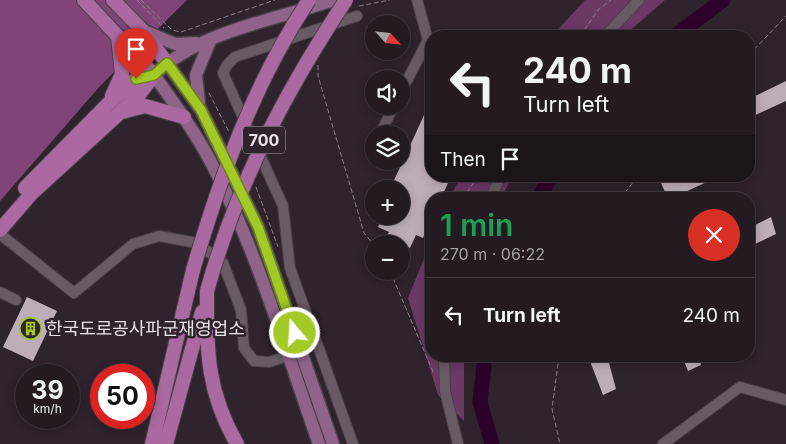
<!DOCTYPE html>
<meta charset="utf-8">
<style>
body{margin:0;font-family:Inter,"Noto Sans KR",sans-serif;background:#2f272f;color:#f1f3f6;height:100vh;display:flex;flex-direction:column;font-size:19px;white-space:nowrap}
*{box-sizing:border-box;margin:0}
p{font-size:16px;color:#a3a1a5}
.icon{flex:none;width:28px;height:28px;fill:none;stroke:currentColor;stroke-width:2;stroke-linecap:round;stroke-linejoin:round}
.map{position:relative;flex:1;overflow:hidden}
.panel{position:absolute;left:425px;top:192px;width:330px;height:170px;display:flex;flex-direction:column;background:#231a22;border-radius:20px;box-shadow:0 2px 12px #0003,0 0 0 1px #403840}
.panel>*{flex:none}
.top-card{position:absolute;left:425px;top:30px;width:330px;height:152px;border-radius:20px;box-shadow:0 2px 12px #0003,0 0 0 1px #403840;background:#231a22;color:#f1f3f6;overflow:hidden}
.needle{width:32px;rotate:117deg}
.tools{position:absolute;left:365px;top:15px;display:grid;gap:10px}
.tools a{display:grid;place-items:center;width:45px;height:45px;border-radius:50%;background:#231a22;box-shadow:0 2px 12px #0003,0 0 0 1px #403840;font-size:25px}
.speed{position:absolute;left:15px;top:364px;display:flex;gap:10px;font-size:25px;font-weight:700;text-align:center}
.speed>*{display:grid;place-content:center;width:65px;height:65px;border-radius:50%;background:#231a22;box-shadow:0 2px 12px #0003,0 0 0 1px #403840;line-height:1}
.speed small{font-size:12px;font-weight:400}
.speed .limit{border:8px solid #d22;background:#fff;color:#111}
.pin{position:absolute;display:grid;place-items:center;width:42px;height:42px;color:#fff;margin:-51px -21px;border-radius:50% 50% 50% 0;rotate:-45deg;box-shadow:0 0 5px #0007}
.pin .icon{rotate:45deg}
.me{position:absolute;width:55px;margin:-28px;rotate:342deg;stroke-linejoin:round;filter:drop-shadow(0 0 4px #0008)}
.turn{display:flex;align-items:center;gap:18px;height:105px;padding:0 15px;font-size:22px}
.turn .icon{width:65px;height:65px;stroke-width:2.5}
.turn b{display:block;font-size:35px;line-height:42px}
.then{display:flex;align-items:center;height:48px;padding:0 15px;background:#0003;gap:10px;font-size:19px}
.round{display:grid;place-items:center;flex:none;width:52px;height:52px;border-radius:26px;background:#2f272f}
.headline{display:flex;align-items:center;justify-content:space-between;height:85px;padding:0 15px}
h1{font-size:30px;font-weight:600;line-height:38px;color:#1e9e55}
ul{padding:0;list-style:none}
li{display:flex;align-items:center;gap:15px;height:75px;padding:0 15px;border-top:1px solid #403840}
li div{flex:1}
li b{display:block;font-size:19px}
li em{font-style:normal}
.map>svg:first-child{display:block}
</style>
<div class="map">
<svg width="786" height="444" viewBox="0 0 786 444">
<rect width="100%" height="100%" fill="#2f232d"/>
<path fill="#6c3964" d="M585 0H665L624 36H552Z
M461 176H512L501 199H449Z
M431 241V356H464V421L438 395 408 298Z"/>
<path fill="#804478" d="M0 0H187L100 86 0 201Z"/>
<g fill="none" stroke-linecap="round" stroke-linejoin="round">
<path stroke="#2c0228" stroke-width="15" d="M675 36 723 0
M538 199 551 176
M485 356 480 402 492 444"/>
</g>
<path fill="#bdadb9" d="M786 81V101L749 118V99Z
M431 100V176H451L441 199H431V220L423 238 416 235 410 248 386 237 389 232 378 227 383 216H401V189H390Z
M658 176H720L683 193 685 199H668Z
M771 217 776 234 749 247V228Z
M27 297 57 311 33 361 3 347Z
M588 356H624L609 363 616 389 603 395Z
M682 356H699L701 365 688 371Z"/>
<g fill="none" stroke-linecap="round" stroke-linejoin="round">
<defs>
<path id="minor" d="M605 36 639 0
M401 92 428 40 417 0
M380 134 394 106
M490 199 501 176
M0 234 74 293 133 244 159 236 197 243 223 263 241 310 244 348 254 361 269 362 288 356
M0 292 16 300
M444 356 445 391 458 444
M353 444 290 268 283 206 223 73 227 65 235 57 357 16
M663 444 740 387 786 400"/>
<path id="major" d="M142 30 175 44 197 43
M167 63 201 110 258 227 333 444
M199 103 196 75 210 41
M319 444C287 354 260 260 217 174 200 139 177 107 154 75 201 30 273 21 333 0"/>
<path id="highway" d="M84 0 154 75
M113 0 142 30 167 63
M112 96 122 74 118 36
M122 112 145 106 184 117
M25 188 108 104 136 79 154 75
M0 230 32 193 138 96 154 75
M207 291C207 351 206 390 237 444
M152 444 193 270
M166 444 202 312"/>
</defs>
<use href="#minor" stroke="#494047" stroke-width="12"/>
<use href="#major" stroke="#494047" stroke-width="15"/>
<use href="#highway" stroke="#494047" stroke-width="16"/>
<path stroke="#8b8189" stroke-width="1" stroke-dasharray="5 2.5" stroke-linecap="butt" d="M137 0 164 28
M141 0 172 30 180 32
M359 6 390 0
M181 32 275 0
M580 36 599 9 611 0
M749 55 786 16
M318 65V76L364 233 374 245
M209 93 229 132
M256 187 278 247
M463 199 478 176
M620 199 638 176
M390 271 434 374
M559 356 552 409 560 444"/>
<use href="#minor" stroke="#695b66" stroke-width="10"/>
<use href="#major" stroke="#906389" stroke-width="12"/>
<use href="#highway" stroke="#aa69a0" stroke-width="14"/>
<defs>
<path id="highway-bridge" d="M193 270C221 175 254 83 309 0
M207 291C237 184 285 92 346 0"/>
</defs>
<use href="#highway-bridge" stroke="#494047" stroke-width="16" stroke-linecap="butt"/>
<use href="#highway-bridge" stroke="#aa69a0" stroke-width="14"/>
</g>
<g fill="none" stroke-linecap="round" stroke-linejoin="round">
<defs>
<path id="route" d="M136 79 154 75 167 63 201 110 258 227 295 333"/>
</defs>
<use href="#route" stroke="#6a8319" stroke-width="12"/>
<use href="#route" stroke="#a3c926" stroke-width="9"/>
</g>
<defs>
<symbol id="building-ring" viewBox="-11 -11 22 22"><circle r="9.5" fill="#2f232d" stroke="#a3c926" stroke-width="1.5"/><path d="M-4-6H4V6H1V3H-1V6H-4ZM-2.5-4.3h1.7v1.8h-1.7ZM.8-4.3h1.7v1.8H.8ZM-2.5-1h1.7V.8h-1.7ZM.8-1h1.7V.8H.8Z" fill="#a3c926"/></symbol>
</defs>
<g fill-rule="evenodd">
<use href="#building-ring" x="18" y="316" width="25" height="25"/>
</g>
<g text-anchor="middle" stroke-width="5" stroke-linejoin="round" paint-order="stroke">
<rect fill="#2f232d" stroke="#b0a7ae" stroke-width="1" x="243" y="126.5" width="42" height="27" rx="4"/>
<g font-size="16" font-weight="bold" fill="#e7e0e6">
<text x="264" y="146">700</text>
</g>
<g font-size="18" fill="#e7e0e6" stroke="#2f232d" text-anchor="start">
<text x="46" y="335">한국도로공사파군재영업소</text>
</g>
</g>
</svg>
<div class="tools">
<a><svg class="needle" viewBox="-14 -14 28 28"><path d="M0-13l5 13h-10z" fill="#e53935"/><path d="M0 13l5-13h-10z" fill="#a3a1a5"/></svg></a>
<a><svg class="icon" aria-label="sound" viewBox="0 0 24 24"><path d="M4 9h4l5-4v14l-5-4H4zM17 9q2 3 0 6"/></svg></a>
<a><svg class="icon" aria-label="layers" viewBox="0 0 24 24"><path d="M12 4l9 5-9 5-9-5zM3 14l9 5 9-5"/></svg></a>
<a>+</a>
<a>−</a>
</div>
<div class="speed"><div>39<small>km/h</small></div><div class="limit">50</div></div>
<div class="pin" style="left:136px;top:79px;background:#d93025"><svg class="icon" aria-label="arrive" viewBox="0 0 24 24"><path d="M6 21V4h12l-3 4 3 4H6"/></svg></div>
<svg class="me" style="left:295px;top:333px" viewBox="-20 -20 40 40"><circle r="17" fill="#a3c926" stroke="#fff" stroke-width="3"/><path d="M0-11L8 9 0 5-8 9z" fill="#fff"/></svg>
<div class="top-card">
<div class="turn"><svg class="icon" aria-label="left" viewBox="0 0 24 24"><path d="M17 20v-9H6M10 6l-5 5 5 5"/></svg><div><b>240 m</b>Turn left</div></div>
<div class="then">Then<svg class="icon" aria-label="arrive" viewBox="0 0 24 24"><path d="M6 21V4h12l-3 4 3 4H6"/></svg></div>
</div>
<section class="panel">
<div class="headline"><div><h1>1 min</h1><p>270 m · 06:22</p></div><a class="round" style="background:#d93025;color:#fff"><svg class="icon" aria-label="close" viewBox="0 0 24 24"><path d="M6 6l12 12M18 6L6 18"/></svg></a></div>
<ul>
<li><svg class="icon" aria-label="left" viewBox="0 0 24 24"><path d="M17 20v-9H6M10 6l-5 5 5 5"/></svg><div><b>Turn left</b></div><em>240 m</em></li>
</ul>
</section>
</div>
